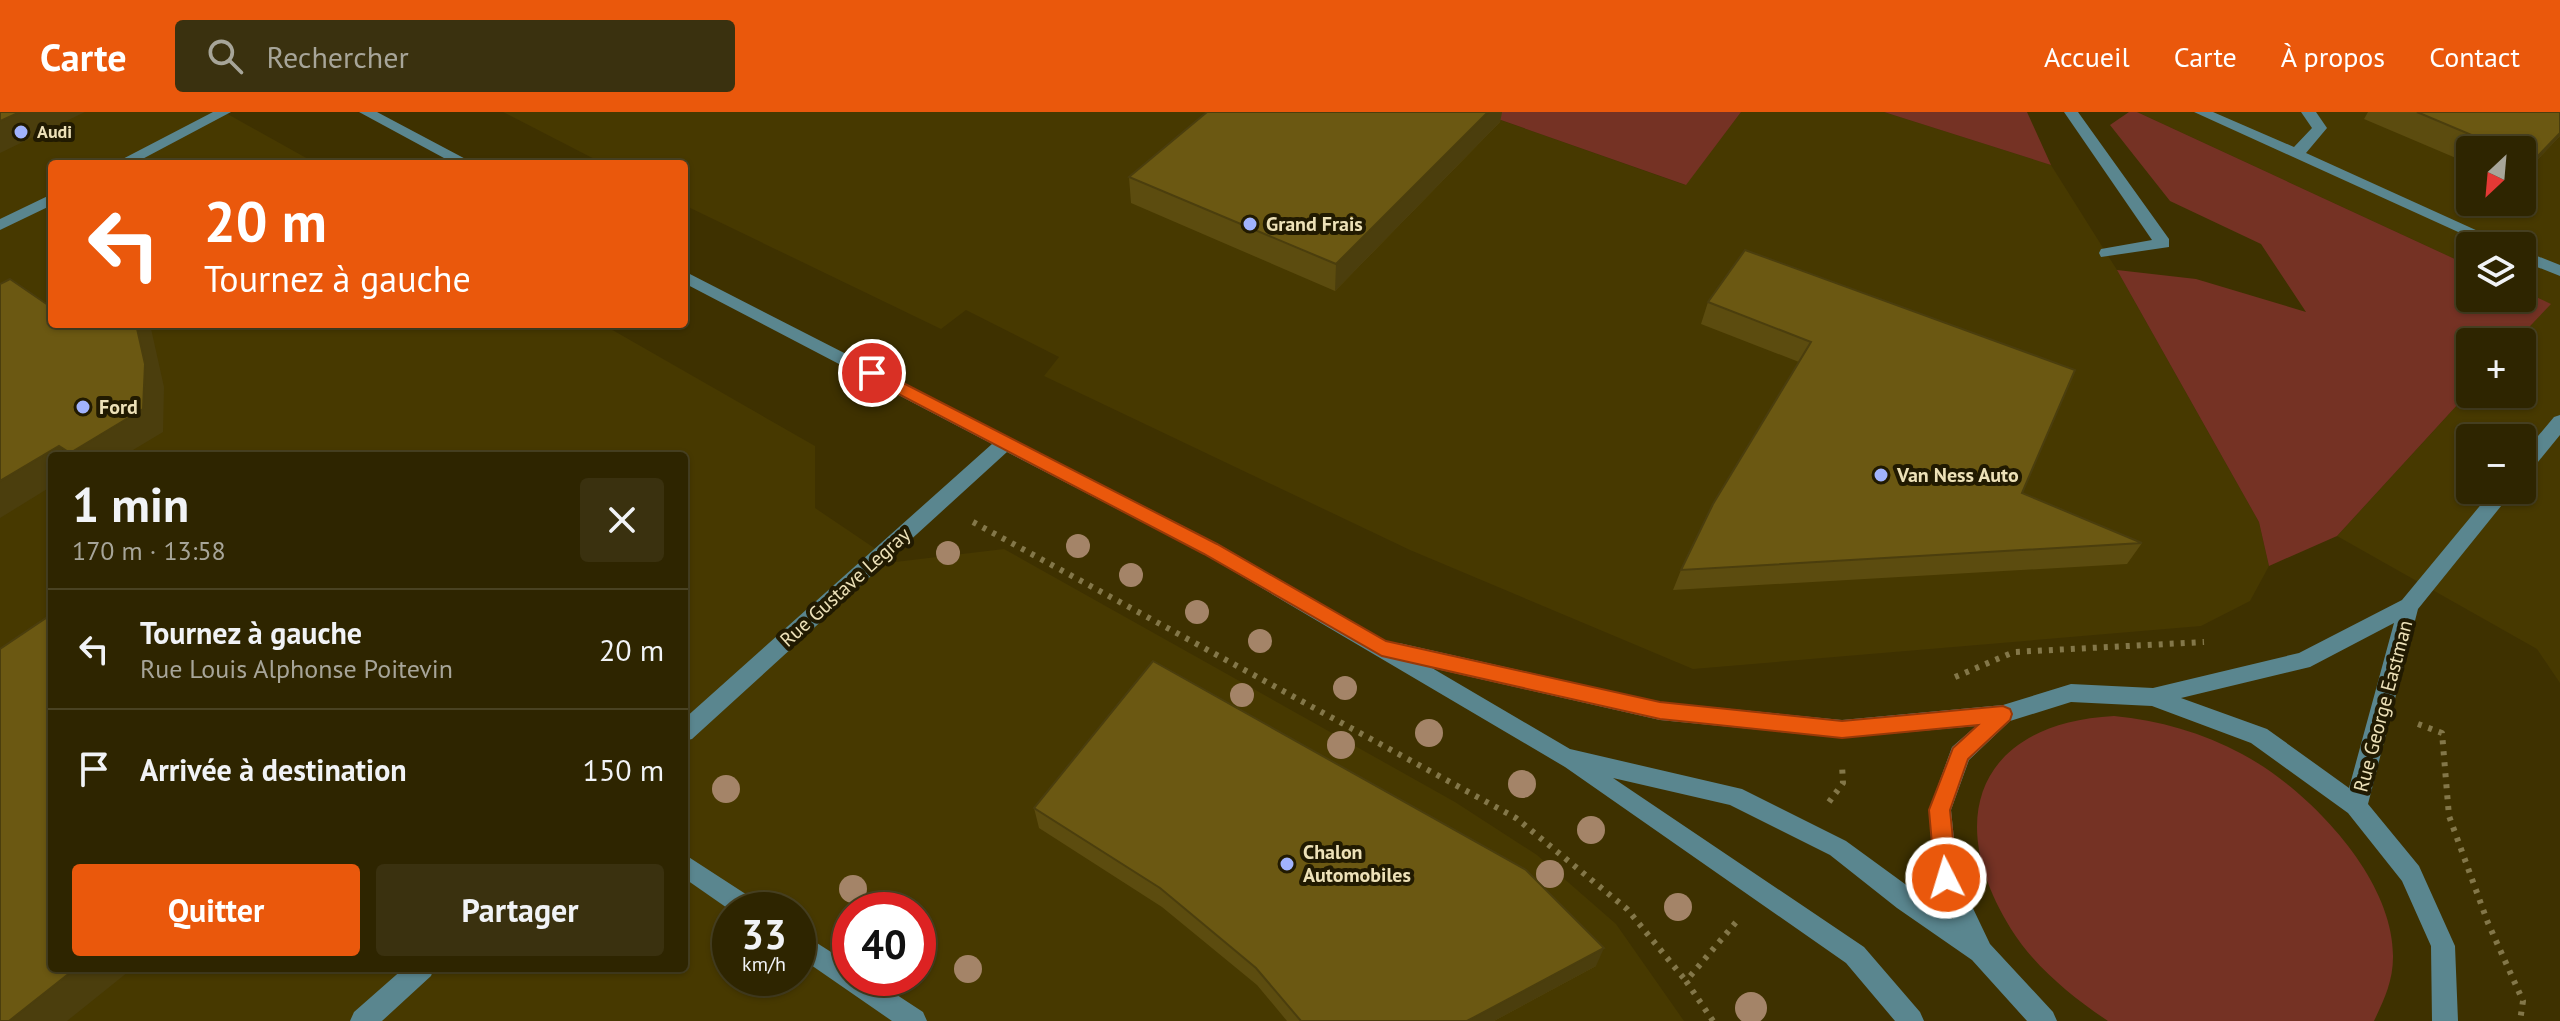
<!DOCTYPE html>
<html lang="fr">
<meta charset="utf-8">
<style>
body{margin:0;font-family:"PT Sans",sans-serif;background:#3a310f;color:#f1f3f6;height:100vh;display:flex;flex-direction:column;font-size:30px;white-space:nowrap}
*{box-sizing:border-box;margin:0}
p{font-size:26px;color:#a7a599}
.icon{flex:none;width:44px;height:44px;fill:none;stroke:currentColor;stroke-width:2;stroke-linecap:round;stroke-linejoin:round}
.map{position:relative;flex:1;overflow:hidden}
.panel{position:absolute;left:48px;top:340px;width:640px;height:520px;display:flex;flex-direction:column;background:#2e2500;border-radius:8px;box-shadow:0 2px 6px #0004,0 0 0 2px #494222}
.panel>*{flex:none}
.banner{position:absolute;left:48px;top:48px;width:640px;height:168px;border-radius:8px;box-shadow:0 2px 6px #0004,0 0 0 2px #494222;background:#ea580c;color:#fff;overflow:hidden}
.needle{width:52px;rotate:206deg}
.tools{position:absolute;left:2456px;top:24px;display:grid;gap:16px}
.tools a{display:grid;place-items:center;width:80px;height:80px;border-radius:8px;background:#2e2500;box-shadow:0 2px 6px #0004,0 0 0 2px #494222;font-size:40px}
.speed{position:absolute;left:712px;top:780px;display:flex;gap:16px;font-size:40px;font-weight:700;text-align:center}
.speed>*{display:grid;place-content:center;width:104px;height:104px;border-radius:50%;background:#2e2500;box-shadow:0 2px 6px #0004,0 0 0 2px #494222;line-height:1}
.speed small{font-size:20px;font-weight:400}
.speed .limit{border:12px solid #d22;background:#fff;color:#111}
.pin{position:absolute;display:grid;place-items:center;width:68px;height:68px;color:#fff;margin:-34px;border:4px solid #fff;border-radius:50%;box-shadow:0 2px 8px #0007}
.me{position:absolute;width:88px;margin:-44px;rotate:355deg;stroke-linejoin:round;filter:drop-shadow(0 0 6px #0008)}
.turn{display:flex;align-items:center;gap:28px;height:168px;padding:0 24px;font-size:36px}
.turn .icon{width:104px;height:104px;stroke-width:2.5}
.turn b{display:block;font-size:56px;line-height:68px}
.round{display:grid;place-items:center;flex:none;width:84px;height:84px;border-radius:8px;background:#3a310f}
.summary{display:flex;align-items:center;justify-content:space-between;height:136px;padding:0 24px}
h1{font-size:48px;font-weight:800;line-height:60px}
.button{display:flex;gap:16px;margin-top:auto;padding:16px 24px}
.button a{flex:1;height:92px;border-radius:8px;background:#ea580c;color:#fff;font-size:32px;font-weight:800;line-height:92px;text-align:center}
.button a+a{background:#3a310f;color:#f1f3f6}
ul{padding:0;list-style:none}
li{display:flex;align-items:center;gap:24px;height:120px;padding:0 24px;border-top:2px solid #494222}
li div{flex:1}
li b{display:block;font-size:30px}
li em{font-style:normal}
header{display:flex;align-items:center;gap:48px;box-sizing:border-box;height:112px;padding:0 40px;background:#ea580c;color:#fff}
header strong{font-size:38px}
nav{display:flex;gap:44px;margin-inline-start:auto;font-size:28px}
.search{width:560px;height:72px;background:#3a310f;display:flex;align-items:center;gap:20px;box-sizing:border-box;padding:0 28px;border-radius:8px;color:#a7a599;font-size:30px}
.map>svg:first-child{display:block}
</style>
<header>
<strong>Carte</strong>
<div class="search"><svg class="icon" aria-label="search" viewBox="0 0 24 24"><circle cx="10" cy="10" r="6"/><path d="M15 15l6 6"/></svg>Rechercher</div>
<nav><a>Accueil</a><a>Carte</a><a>À propos</a><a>Contact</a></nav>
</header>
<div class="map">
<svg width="2560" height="909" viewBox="0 0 2560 909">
<rect width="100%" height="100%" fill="#3e3100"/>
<path fill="#473900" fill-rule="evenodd" d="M0 0H224L317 52H52V212H602L815 334V396L895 450 1004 437 1455 690 1537 743 1616 812 1684 909H0ZM52 344H684V856H52ZM730 798H798V866H730ZM850 798H918V866H850Z
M503 0H1478L1685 73 1741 0H1884L2051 53 2117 158 2259 410 2269 454 2250 489 2201 514 1693 557 1410 438 1044 264 1059 245 966 198 941 217 684 93V52H604Z
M2137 0H2560V571L2537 537 2337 424 2470 279V282H2522V230H2515L2550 192 2522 178V134H2470V154ZM2470 38H2522V90H2470ZM2470 326H2522V378H2470Z"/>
<path fill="#753224" d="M1478 0H1741L1686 73Z
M1884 0H2027L2051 53Z
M2129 0H2137L2470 154V186H2522V178L2551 192 2515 230H2470V279L2337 424 2269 454 2259 410 2117 158 2196 167 2306 200 2261 132 2170 89 2110 13Z
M2114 604C2159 608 2203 621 2242 642 2308 677 2394 766 2393 845 2393 869 2384 888 2374 909H2108C2072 885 2034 854 2011 817 1942 706 1979 611 2114 604Z"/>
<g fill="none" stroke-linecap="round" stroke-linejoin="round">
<path stroke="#837749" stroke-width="6" stroke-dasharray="4 7" stroke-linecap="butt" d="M973 410 1516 706 1627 797 1686 869
M1955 565 2014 540 2204 530
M2418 612 2442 621 2449 704 2488 811 2523 889 2520 909
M1829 690 1843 671 1842 653
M1713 909 1686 869 1737 809"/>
<path fill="#5a868f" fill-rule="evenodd" d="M213 0H231L133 52H113Z
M359 0H377L475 52H455Z
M2064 0H2078L2169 127V135L2101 145 2099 141 2101 137 2152 128Z
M2194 0H2213L2294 35 2312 16 2301 0H2316L2327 16 2306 41 2511 134H2489Z
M52 82V93L0 118V107Z
M2522 138 2560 153V164L2522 149Z
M684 159 1218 432 1393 533 1399 531 1660 590 1842 608 2003 593 2071 572 2153 576 2299 541 2402 488 2493 378H2514L2418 497 2368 692 2419 754 2455 834 2458 909H2432L2431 834 2402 769 2348 701 2251 631 2152 594 2071 590 2010 609 1969 648 1951 698 1958 765 1990 832 2053 900 2057 909H2027L1972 848 1897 796 1830 743 1730 693 1613 666 1864 835 1920 900 1924 909H1895L1846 851 1565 655 1204 442 1007 340 692 627 684 629V607L992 332 684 171ZM2394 511 2349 676 2267 617 2181 586 2310 555ZM1432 556 1660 608 1842 626 1976 614 1952 635 1929 698 1934 766 1953 807 1846 729 1742 677 1570 637Z
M2560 303V323L2529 361 2522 363V343L2554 305Z
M684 742 758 790 762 798H730L684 766Z
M798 819 850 852V866H871L923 900 927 909H892L798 844Z
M404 856H434L431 864 382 909H350L354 900Z"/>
</g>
<g fill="#a48468">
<circle cx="1078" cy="434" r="12"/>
<circle cx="948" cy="441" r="12"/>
<circle cx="1131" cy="463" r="12"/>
<circle cx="1197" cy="500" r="12"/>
<circle cx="1260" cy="529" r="12"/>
<circle cx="1345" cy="576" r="12"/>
<circle cx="1242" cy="583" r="12"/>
<circle cx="1429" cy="621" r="14"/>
<circle cx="1341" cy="633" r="14"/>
<circle cx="1522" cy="672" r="14"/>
<circle cx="726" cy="677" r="14"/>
<circle cx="1591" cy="718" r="14"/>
<circle cx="1550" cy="762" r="14"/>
<circle cx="853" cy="777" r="14"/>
<circle cx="1678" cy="795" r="14"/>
<circle cx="968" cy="857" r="14"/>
<circle cx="1751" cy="896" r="16"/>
</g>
<path fill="#5c4c0f" d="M1207 0H1502L1500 10 1335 179 1131 91 1129 65Z
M2368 0H2560V24L2522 64V38H2470V52L2364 7Z
M1745 138 2022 381 2142 431 2127 452 1673 478 1681 458 1799 250 1701 212 1708 190Z
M1034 696 1596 854 1494 909H1287L1257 873 1162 795 1039 716Z"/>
<path fill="#4b3e0d" d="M20 0H85L0 41V9Z
M1488 0H1502L1500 10 1335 179 1336 152Z
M2560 21V24L2522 64 2533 49Z
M136 212H150L164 275 163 320 123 344H72L70 341Z
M59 334 69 344H52V374L0 406V369Z
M1604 836 1596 854 1494 909H1467Z
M76 856H133L67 909H9Z"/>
<path fill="#6b5812" stroke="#4b3e0d" stroke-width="2" d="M0 0H20L0 9Z
M1207 0H1488L1336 152 1129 65Z
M2417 0H2560V21L2533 49 2522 44V38H2507Z
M1745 138 2075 258 2022 381 2142 431 1681 458 1713 392 1811 230 1708 190Z
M10 167 48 193 52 192V212H136L145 252 143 297 70 341 59 334 0 369V172Z
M52 502V856H76L9 909H0V537Z
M1153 549 1526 758 1604 836 1467 909H1301L1256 856 1160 776 1034 696Z"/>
<path fill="#ea580c" stroke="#983908" stroke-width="2" d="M872 255 1217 432 1386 529 1660 590 1842 609 2003 594 2010 597 2012 602 2010 608 1968 647 1950 698 1957 766 1953 773 1946 776 1938 773 1935 766 1929 698 1953 636 1978 613 1842 626 1660 607 1382 544 1204 442 866 265 864 261Z"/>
<g fill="#a1b3fd" stroke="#211a01" stroke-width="3">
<circle cx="21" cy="20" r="8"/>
<circle cx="1250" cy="112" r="8"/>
<circle cx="83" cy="295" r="8"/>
<circle cx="1881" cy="363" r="8"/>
<circle cx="1287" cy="752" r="8"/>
</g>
<g text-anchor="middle" stroke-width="8" stroke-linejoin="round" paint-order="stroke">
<g font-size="18" font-weight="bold" fill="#ede1b8" stroke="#211a01" text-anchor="start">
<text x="37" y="26">Audi</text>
</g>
<g font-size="20" font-weight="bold" fill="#ede1b8" stroke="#211a01" text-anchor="start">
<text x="1266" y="119">Grand Frais</text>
<text x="99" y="302">Ford</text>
<text x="1897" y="370">Van Ness Auto</text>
<text x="1303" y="747">Chalon<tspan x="1303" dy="23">Automobiles</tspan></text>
</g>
<g font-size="20" fill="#ede1b8" stroke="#211a01">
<text transform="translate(845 475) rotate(-42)" y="7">Rue Gustave Legray</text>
<text transform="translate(2383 594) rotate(-75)" y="7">Rue George Eastman</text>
</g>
</g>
</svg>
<div class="tools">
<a><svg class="needle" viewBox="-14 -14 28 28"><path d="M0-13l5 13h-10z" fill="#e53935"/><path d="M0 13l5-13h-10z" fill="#a7a599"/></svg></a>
<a><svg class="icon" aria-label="layers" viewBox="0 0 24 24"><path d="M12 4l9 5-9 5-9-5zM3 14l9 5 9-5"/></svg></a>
<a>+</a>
<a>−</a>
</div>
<div class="speed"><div>33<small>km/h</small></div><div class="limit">40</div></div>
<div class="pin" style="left:872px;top:261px;background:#d93025"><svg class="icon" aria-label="arrive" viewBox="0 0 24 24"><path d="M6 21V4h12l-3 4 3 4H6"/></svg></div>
<svg class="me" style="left:1946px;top:766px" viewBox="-20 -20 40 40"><circle r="17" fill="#ea580c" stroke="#fff" stroke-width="3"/><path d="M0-11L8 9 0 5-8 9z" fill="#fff"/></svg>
<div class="banner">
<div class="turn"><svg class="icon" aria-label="left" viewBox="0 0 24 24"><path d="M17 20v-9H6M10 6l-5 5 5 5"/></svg><div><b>20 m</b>Tournez à gauche</div></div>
</div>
<section class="panel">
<div class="summary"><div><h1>1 min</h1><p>170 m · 13:58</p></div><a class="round"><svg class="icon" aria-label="close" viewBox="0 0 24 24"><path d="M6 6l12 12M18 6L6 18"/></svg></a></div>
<ul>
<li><svg class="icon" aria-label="left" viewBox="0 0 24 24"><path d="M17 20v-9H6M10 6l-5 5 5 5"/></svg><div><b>Tournez à gauche</b><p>Rue Louis Alphonse Poitevin</p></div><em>20 m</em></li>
<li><svg class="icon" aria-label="arrive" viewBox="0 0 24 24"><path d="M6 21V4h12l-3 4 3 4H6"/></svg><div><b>Arrivée à destination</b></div><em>150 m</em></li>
</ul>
<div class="button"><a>Quitter</a><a>Partager</a></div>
</section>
</div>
